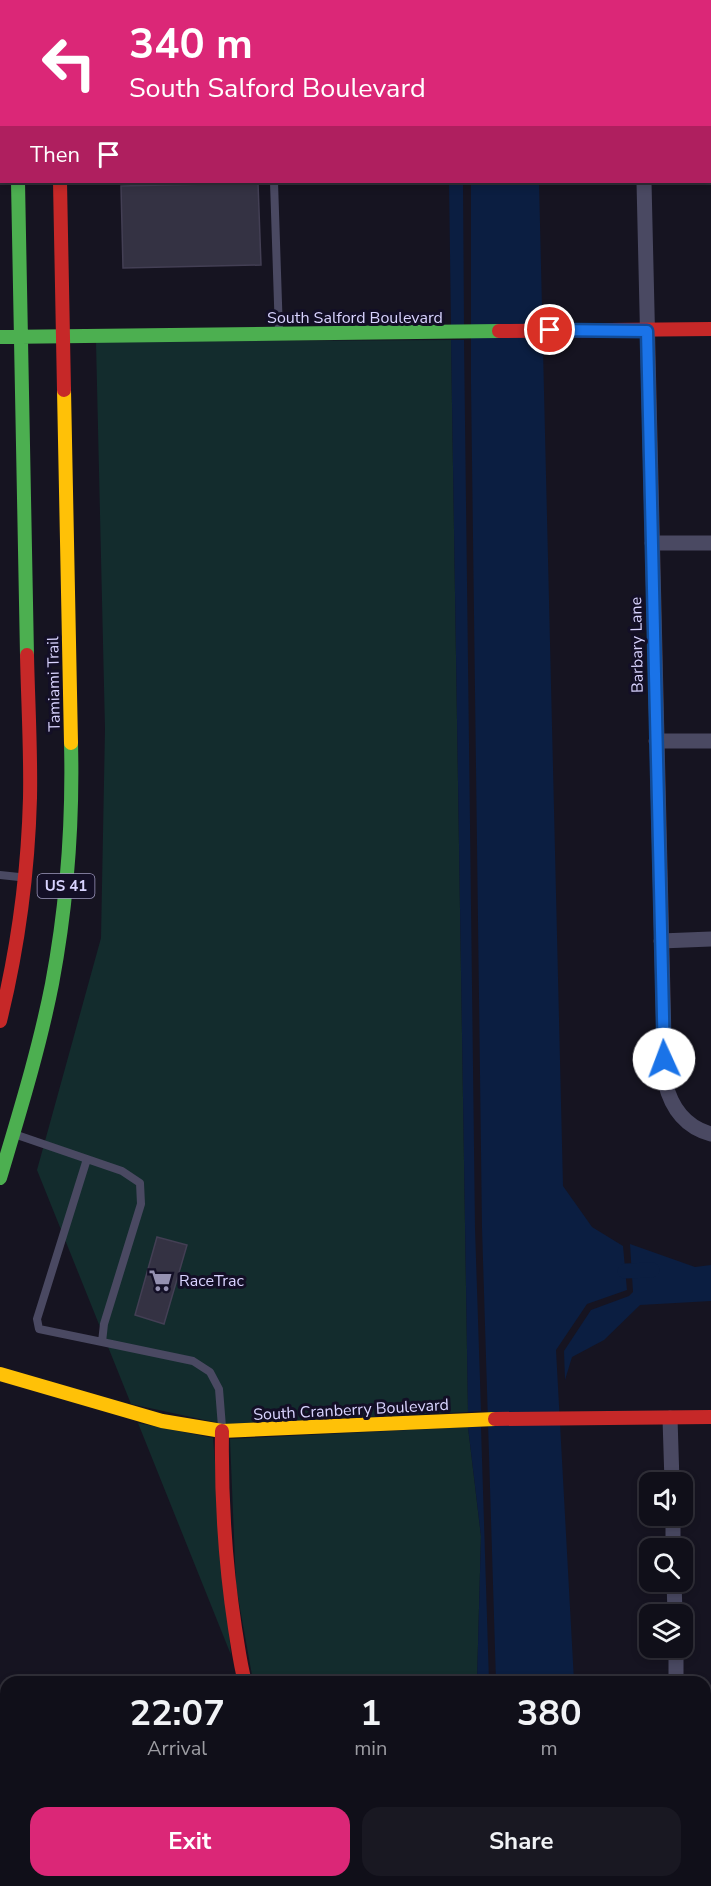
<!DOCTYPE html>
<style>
body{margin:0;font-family:"Nunito Sans",sans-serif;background:#191822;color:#f1f3f6;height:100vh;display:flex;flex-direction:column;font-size:22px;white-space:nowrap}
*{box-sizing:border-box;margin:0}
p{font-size:20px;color:#9c9ca2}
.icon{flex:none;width:33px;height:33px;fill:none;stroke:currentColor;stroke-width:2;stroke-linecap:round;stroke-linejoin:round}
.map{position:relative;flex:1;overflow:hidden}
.details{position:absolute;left:0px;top:1676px;width:711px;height:212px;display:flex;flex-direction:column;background:#100f19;border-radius:18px 18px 0 0;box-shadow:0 3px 9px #0003,0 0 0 2px #302f38}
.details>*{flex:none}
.banner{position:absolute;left:0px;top:0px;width:711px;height:183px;box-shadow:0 3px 9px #0003,0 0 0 2px #302f38;background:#db2777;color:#fff;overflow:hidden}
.tools{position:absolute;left:639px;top:1472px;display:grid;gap:12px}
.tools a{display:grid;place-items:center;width:54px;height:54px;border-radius:12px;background:#100f19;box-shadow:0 3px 9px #0003,0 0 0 2px #302f38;font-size:30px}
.pin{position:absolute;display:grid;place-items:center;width:51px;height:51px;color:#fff;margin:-26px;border:3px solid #fff;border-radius:50%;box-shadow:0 2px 6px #0007}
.me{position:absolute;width:66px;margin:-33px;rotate:358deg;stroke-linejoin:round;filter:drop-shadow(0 0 4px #0008)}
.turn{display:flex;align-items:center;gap:21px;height:126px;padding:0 30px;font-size:27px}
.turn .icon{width:78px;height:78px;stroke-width:2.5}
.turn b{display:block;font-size:42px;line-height:51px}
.then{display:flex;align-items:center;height:57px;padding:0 30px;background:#0003;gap:12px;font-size:22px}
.eta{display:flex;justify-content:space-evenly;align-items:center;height:102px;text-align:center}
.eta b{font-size:36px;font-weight:700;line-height:42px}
.primary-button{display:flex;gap:12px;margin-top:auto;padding:12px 30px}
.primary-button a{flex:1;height:69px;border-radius:18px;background:#db2777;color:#fff;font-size:24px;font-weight:700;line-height:69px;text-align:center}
.primary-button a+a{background:#191822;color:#f1f3f6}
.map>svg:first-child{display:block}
</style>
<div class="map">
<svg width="711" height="1886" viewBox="0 0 711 1886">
<rect width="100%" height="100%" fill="#161421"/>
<path fill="#132c2d" d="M451 340 468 1412 223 1424 131 1404 37 1170 101 938 105 729 96 342Z
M138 1423 213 1438 231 1655Z
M468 1427 481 1536 477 1681H253L236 1586 230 1439Z
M321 1881H478V1886H323Z"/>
<path fill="#0b1e41" d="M449 182H463L464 325H451Z
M471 182H539L563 1186 592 1227 623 1246 627 1290 587 1304 556 1350 574 1681H496L482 1228 471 384Z
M451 340H464L475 1228 481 1411 468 1412Z
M630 1244 695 1267 711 1265V1301L640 1305 604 1340 572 1357 565 1380 564 1351 591 1310 629 1296 633 1292Z
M468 1427H481L489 1681H477L481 1536Z
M502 1881H585L586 1886H502Z"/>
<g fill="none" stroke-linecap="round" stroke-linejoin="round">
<path stroke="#0b1e41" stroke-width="15" d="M625 1271 652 1270"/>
</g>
<path fill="#343243" stroke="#433f54" stroke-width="1.5" d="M258 183 261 265 123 268 121 186Z
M157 1237 187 1245 164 1324 135 1315Z"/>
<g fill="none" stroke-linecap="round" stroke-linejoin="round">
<path stroke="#4a4962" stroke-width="8" d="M253 0V2
M420 0V2
M274 182 279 333
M0 875 19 877
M17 1135 122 1171 140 1183 141 1204 104 1324 102 1342 193 1361 210 1372 219 1389 222 1427
M87 1159 37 1319 39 1329 102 1342
M0 1881 6 1853
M165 1881 167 1886
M252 1881 254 1886
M93 1886 94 1881
M203 1886 219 1881"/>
<path stroke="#4a4962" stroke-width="15" d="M641 0V2
M644 182 665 1082C671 1107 685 1127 711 1134
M652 543H711
M656 741H711
M661 941 711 939
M670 1418 672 1482
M673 1515V1548
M674 1581 675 1614
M676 1647V1682
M682 1881V1886"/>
<path stroke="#4caf50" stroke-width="14" d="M18 182 27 655
M0 337 499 331
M0 1178C19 1114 39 1050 52 984 67 904 73 824 71 743"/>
<path stroke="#ffc107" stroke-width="14" d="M15 0V2
M57 0V2
M64 390 71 743
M0 1374 162 1421 222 1431 495 1419
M310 1881 312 1886"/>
<path stroke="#c62828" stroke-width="14" d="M60 182 64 390
M499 331 711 329
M0 1021C18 948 28 873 30 798 31 751 28 703 27 655
M495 1419 711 1417
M222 1431C221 1497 225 1562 235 1628 238 1646 240 1664 245 1682"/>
</g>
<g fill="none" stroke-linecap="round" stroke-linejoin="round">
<defs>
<path id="route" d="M550 330 647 331 664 1059"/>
</defs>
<use href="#route" stroke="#114b97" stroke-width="15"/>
<use href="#route" stroke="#1a73e8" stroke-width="10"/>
</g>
<defs>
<symbol id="supermarket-bare" viewBox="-9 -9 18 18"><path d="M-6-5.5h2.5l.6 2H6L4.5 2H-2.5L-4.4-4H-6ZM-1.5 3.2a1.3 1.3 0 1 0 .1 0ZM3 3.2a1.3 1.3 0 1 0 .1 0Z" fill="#9591b1" stroke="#130f26" stroke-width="2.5" paint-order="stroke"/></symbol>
</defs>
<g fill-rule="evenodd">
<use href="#supermarket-bare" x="144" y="1264" width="33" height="33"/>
</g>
<g text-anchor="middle" stroke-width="6" stroke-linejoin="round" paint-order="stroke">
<rect fill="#130f26" stroke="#9e99be" stroke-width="1.5" x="37.5" y="874" width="57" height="24" rx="4.5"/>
<g font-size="15" font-weight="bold" fill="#d9d4ff">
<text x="66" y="891">US 41</text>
</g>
<g font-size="16" fill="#d9d4ff" stroke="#130f26">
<text x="355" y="323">South Salford Boulevard</text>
<text transform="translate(636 645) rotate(-91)" y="6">Barbary Lane</text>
<text transform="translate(53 684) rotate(-91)" y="6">Tamiami Trail</text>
<text transform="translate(351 1409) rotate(-3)" y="6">South Cranberry Boulevard</text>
</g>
<g font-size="16" fill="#d9d4ff" stroke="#130f26" text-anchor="start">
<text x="179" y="1286">RaceTrac</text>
</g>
</g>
</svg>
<div class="tools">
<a><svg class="icon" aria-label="sound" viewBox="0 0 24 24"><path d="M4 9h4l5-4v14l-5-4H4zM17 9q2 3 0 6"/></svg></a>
<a><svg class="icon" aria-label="search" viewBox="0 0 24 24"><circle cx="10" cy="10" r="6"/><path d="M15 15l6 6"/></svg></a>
<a><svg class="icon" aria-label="layers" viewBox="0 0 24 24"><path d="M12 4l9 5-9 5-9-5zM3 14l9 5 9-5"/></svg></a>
</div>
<div class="pin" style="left:550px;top:330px;background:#d93025"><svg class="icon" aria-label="arrive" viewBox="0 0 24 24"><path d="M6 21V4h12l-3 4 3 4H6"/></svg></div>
<svg class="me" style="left:664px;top:1059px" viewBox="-20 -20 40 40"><circle r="19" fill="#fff"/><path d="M0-13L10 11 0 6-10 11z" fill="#1a73e8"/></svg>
<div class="banner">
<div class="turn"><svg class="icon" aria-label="left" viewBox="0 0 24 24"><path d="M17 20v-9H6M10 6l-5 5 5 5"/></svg><div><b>340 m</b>South Salford Boulevard</div></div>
<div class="then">Then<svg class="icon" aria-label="arrive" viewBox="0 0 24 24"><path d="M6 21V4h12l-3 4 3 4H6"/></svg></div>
</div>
<section class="details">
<div class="eta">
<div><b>22:07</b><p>Arrival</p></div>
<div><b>1</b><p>min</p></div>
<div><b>380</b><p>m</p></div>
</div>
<div class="primary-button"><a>Exit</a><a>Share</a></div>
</section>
</div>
